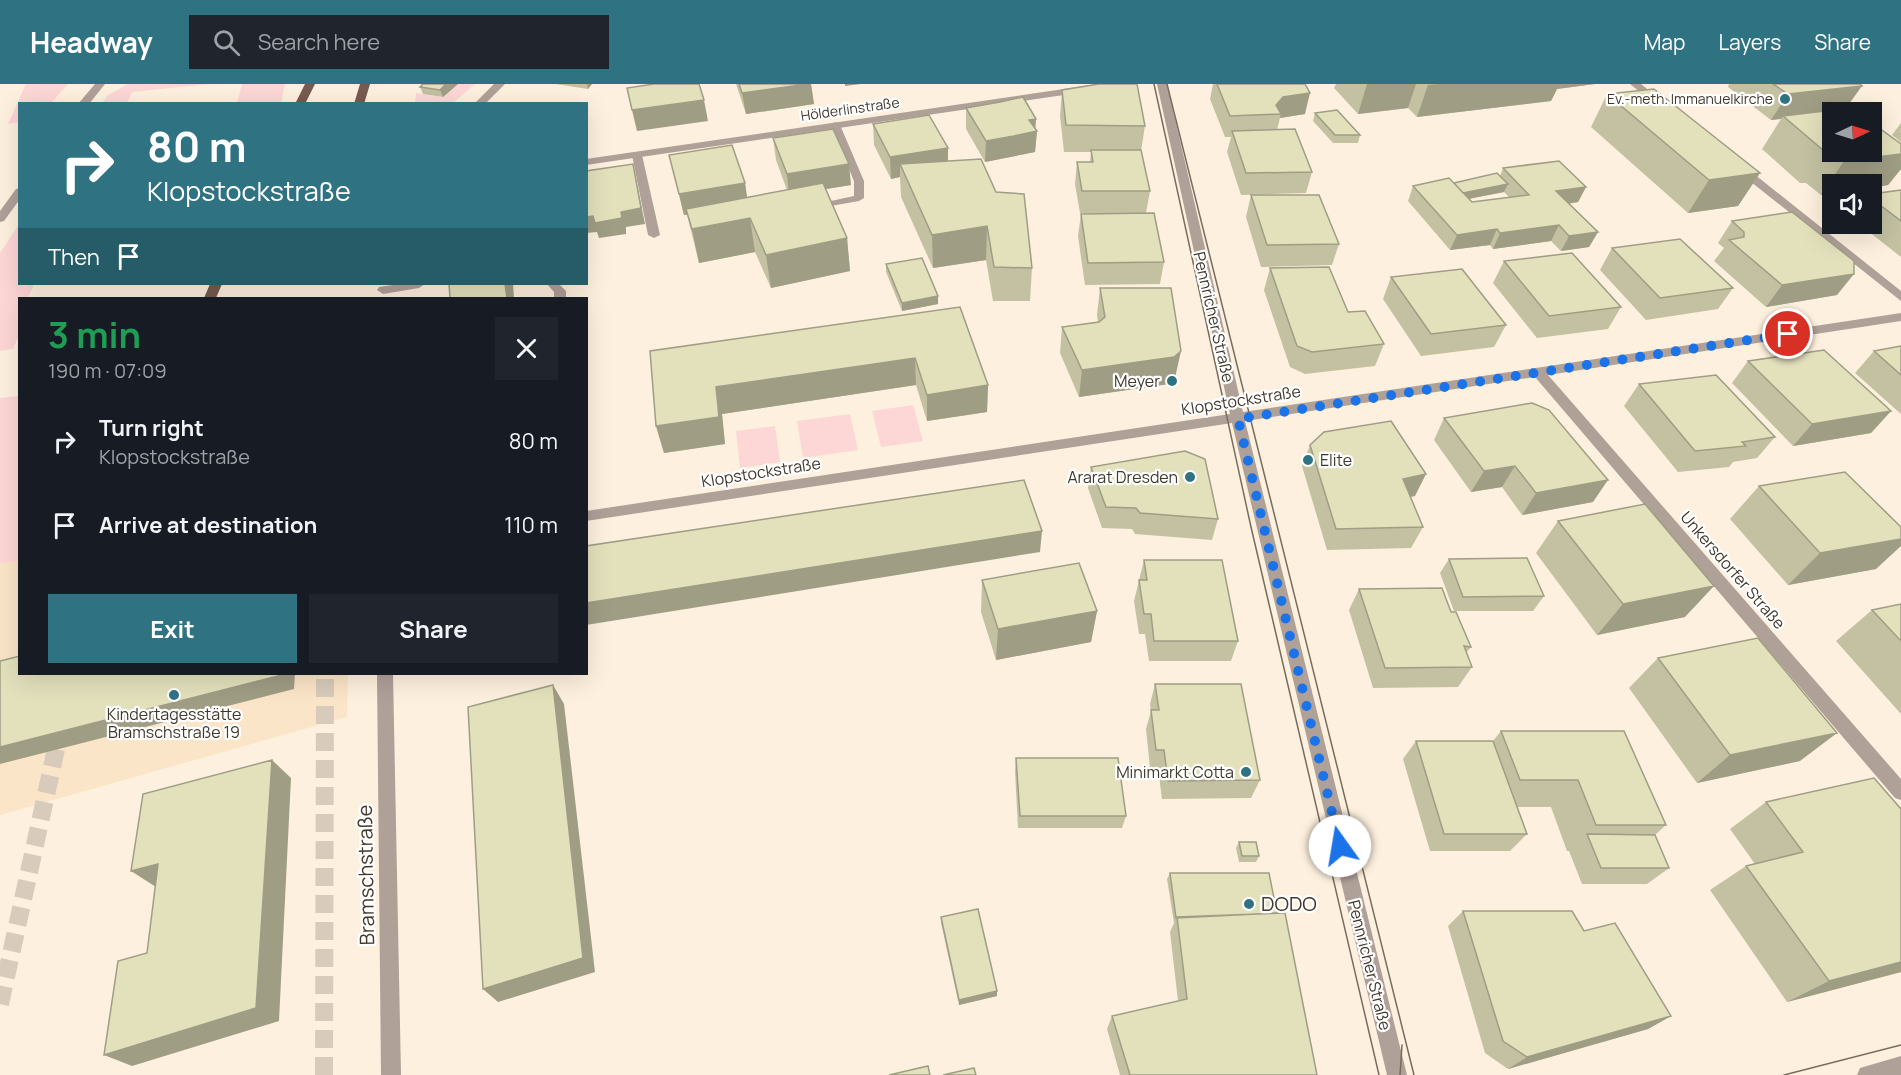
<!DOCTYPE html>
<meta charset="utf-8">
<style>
body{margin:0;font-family:Manrope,sans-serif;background:#20242c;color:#f1f3f6;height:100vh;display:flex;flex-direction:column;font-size:22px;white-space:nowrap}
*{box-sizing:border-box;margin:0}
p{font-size:20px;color:#9ea1a6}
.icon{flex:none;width:33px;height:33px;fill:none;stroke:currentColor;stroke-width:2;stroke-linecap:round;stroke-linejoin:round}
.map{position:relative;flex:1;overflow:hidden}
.side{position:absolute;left:18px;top:213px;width:570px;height:378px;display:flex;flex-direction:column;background:#171b24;border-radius:0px;box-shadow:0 6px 24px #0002}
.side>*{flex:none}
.top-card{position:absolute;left:18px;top:18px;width:570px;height:183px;border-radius:0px;box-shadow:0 6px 24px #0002;background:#2f7383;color:#fff;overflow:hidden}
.needle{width:39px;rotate:86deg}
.buttons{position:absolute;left:1822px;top:18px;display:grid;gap:12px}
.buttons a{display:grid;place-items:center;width:60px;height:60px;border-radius:0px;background:#171b24;box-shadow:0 6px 24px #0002;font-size:30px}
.pin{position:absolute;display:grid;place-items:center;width:51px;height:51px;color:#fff;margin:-26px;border:3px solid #fff;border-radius:50%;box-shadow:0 2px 6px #0007}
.me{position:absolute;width:66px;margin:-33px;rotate:347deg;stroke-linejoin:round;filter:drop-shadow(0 0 4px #0008)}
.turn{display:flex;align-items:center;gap:21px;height:126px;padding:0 30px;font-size:27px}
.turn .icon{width:78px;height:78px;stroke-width:2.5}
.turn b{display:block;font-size:42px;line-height:51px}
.then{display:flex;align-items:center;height:57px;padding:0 30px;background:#0003;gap:12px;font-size:22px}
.round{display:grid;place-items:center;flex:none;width:63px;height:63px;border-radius:0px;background:#20242c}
.headline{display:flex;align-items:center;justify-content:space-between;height:102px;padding:0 30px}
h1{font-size:36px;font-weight:700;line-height:45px;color:#1e9e55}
.action{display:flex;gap:12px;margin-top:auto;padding:12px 30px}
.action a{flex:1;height:69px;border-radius:0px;background:#2f7383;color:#fff;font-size:24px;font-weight:700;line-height:69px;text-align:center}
.action a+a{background:#20242c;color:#f1f3f6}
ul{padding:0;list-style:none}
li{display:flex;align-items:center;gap:18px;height:84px;padding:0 30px}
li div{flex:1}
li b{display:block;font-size:22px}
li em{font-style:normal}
header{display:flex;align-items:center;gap:36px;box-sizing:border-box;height:84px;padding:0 30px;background:#2f7383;color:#fff}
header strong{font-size:28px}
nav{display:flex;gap:33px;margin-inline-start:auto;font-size:21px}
.search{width:420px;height:54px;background:#20242c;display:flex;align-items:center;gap:15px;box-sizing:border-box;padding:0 21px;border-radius:0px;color:#9ea1a6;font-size:22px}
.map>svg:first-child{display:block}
</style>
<header>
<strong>Headway</strong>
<div class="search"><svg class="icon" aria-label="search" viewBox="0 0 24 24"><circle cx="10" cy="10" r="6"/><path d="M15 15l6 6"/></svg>Search here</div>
<nav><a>Map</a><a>Layers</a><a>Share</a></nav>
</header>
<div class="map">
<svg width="1901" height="991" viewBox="0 0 1901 991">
<rect width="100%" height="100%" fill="#fef0de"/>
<path fill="#fbe5c8" d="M19 477 20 590H348L347 633 0 731V479Z"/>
<path fill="#fdd6d6" d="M26 0H68L51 19 20 20 19 38 8 40Z
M128 0H209L132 8 127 19H102L108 11Z
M242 0H285L281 19H237Z
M458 0H475L453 19 415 20 416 9 443 13Z
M19 140 20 200H34L28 214H20L19 251 13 265 0 267V169Z
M19 312V477L0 479V314Z
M913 321 923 357 881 363 872 327Z
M850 330 858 366 803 374 797 337Z
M775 342 780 378 740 384 736 347Z"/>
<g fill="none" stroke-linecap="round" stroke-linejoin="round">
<path stroke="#d8cbbb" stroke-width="18" stroke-dasharray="18 9" stroke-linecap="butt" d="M0 920 60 647
M324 991 325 590"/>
<path fill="#afa098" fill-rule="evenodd" d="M835 38 840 41 864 97V114L859 117 808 126V122L854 112V97L830 41Z
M637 68 642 71 660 151 654 154 648 151 632 71Z
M400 200H425L419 204 383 210 377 206 379 203Z
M547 200H559L566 207V214H554V208Z"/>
<path fill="#afa098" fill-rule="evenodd" d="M95 0H105L89 20H78Z
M494 0H505L485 20H474Z
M1098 0H1123L1118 3 586 81V75Z
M1157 0H1167L1243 328 1901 229V237L1548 291 1901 695V716L1895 714 1535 293 1245 337 1407 991H1387L1232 339 586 437V427L1230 330Z
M1630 0H1641L1663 18 1655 20Z
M1736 82H1744L1901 207V217L1736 86Z
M20 104V115L4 137 0 138V127L16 105Z
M377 590H393L401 991H381Z"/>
<path fill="#afa098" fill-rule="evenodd" d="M1901 972V991H1857L1860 984Z"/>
<path fill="#765b4f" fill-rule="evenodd" d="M305 0H315L305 20H295Z
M360 0H370L364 20H354Z
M210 200H222L216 214H204Z"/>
<path stroke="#776d5f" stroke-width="1.5" d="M1154 0 1251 443 1379 991
M1167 0 1414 991
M1400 991 1402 961
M1784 991 1901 961"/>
</g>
<path fill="#c3c1a2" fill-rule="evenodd" d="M458 0 443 13 423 10 420 3Z
M556 0H592L588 5Z
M736 0H811L814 20 746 30Z
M1213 0H1305V30L1280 34 1277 46 1312 88 1306 109 1241 111 1227 68 1231 53H1225L1210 15Z
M1336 0H1595L1557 5 1551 17 1417 33 1408 24 1358 30 1334 4Z
M1729 0H1860L1846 25 1901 60V85L1888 101 1872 104V100L1821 111 1806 99H1800L1762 65 1781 35 1771 36 1728 3Z
M1062 6 1145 42 1141 67 1150 107 1146 129H1080L1075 100 1077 78H1090L1091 68H1064L1060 32Z
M1607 10 1760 89 1738 122 1688 129 1591 43Z
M966 24 1036 35 1035 45 1037 47 1035 68 985 78 966 45Z
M1315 29 1360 51 1358 59H1333L1313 37Z
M1901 39V58L1892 51Z
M873 40 948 64V77L1032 184 1030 217H993L986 176 933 184 901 113 900 93 891 95 874 61Z
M773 54 851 101 826 105 847 154 850 187 771 204 755 168 699 179 687 131H684L669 71 745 99 747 113 787 106 776 76Z
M1503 84 1586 103 1578 118 1569 120 1598 148 1589 163 1561 167 1551 157 1493 165 1490 161 1450 166 1408 117 1413 102 1454 99 1500 92ZM1504 108 1509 113 1472 118 1469 115Z
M1901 106V173L1859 140H1872V110Z
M1251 111 1339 160 1332 181 1261 183 1246 133Z
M1081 130 1164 178 1160 200 1085 201 1078 152Z
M1732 137 1837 211 1766 223 1714 177 1724 164 1718 159Z
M1612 164 1733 204 1718 225 1646 236 1600 186Z
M1504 177 1621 223 1608 245 1537 254 1493 199Z
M886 180 938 212V220L902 227 886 188Z
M1270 184 1348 228 1384 260 1375 282 1305 290 1290 283 1264 206Z
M1391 193 1506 241 1494 263 1421 272 1383 215Z
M1100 204 1175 294 1169 300 1079 313 1060 269 1062 243 1098 238 1097 231Z
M960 223 988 301 987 328 927 337 916 301 722 330 725 360 664 369 656 342Z
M1901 262V330L1855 289 1874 267Z
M1748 277 1891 327 1871 349 1793 362 1732 299Z
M1639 300 1775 353 1757 374 1733 378 1729 383 1678 388 1624 322Z
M1444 334 1593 418 1522 431 1502 403 1471 408 1434 356Z
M1310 361 1415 412 1410 413 1423 443 1411 464 1327 466 1302 382Z
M1091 383 1218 435 1212 456 1135 450 1132 445 1102 444 1088 404Z
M1759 402 1876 485 1788 501 1730 435Z
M1558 437 1685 533 1597 551 1536 469Z
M1449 475 1544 512 1533 527H1454L1440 489Z
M1144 476 1238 557 1231 577H1149L1145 550H1139L1134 517Z
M982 496 1097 527 1091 558 996 576 981 528Z
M1359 505 1471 563 1466 569 1472 583 1458 603 1373 604 1349 526Z
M1901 520V630L1836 557 1872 526Z
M1658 574 1800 677 1697 699 1629 604Z
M1155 600 1260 696 1251 714 1162 715 1158 684H1150L1146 645 1151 627 1150 620Z
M1501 647 1666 741 1655 751 1669 784 1647 800H1582L1569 767H1567L1551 723H1517L1527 750 1510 767H1430L1403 675 1416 657H1493Z
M1016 674 1126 732 1122 744H1018L1015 687Z
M1766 718 1901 725V888L1787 918 1710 806 1746 782 1755 780 1730 745Z
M1239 758 1259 772 1256 778H1239L1236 764Z
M1170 789 1277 829 1317 991H1120L1107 945 1112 932 1178 917 1170 848 1174 839 1167 795Z
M1463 827 1584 847 1671 932 1648 945 1508 985 1485 969 1448 842Z
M941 833 997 907V912L959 921 941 839Z"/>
<path fill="#9f9d84" d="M446 0H458L443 13 440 6Z
M587 0H592L588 5Z
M808 0H811L814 20 746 30 742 9Z
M845 0H861L845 2Z
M1367 0H1416L1408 24 1358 30Z
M1438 0H1595L1557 5 1551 17 1417 33 1428 1Z
M1862 2 1844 27 1783 32 1781 35 1771 36 1788 10Z
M1310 9 1305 30 1280 34 1281 30 1276 21 1283 13Z
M704 16 708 37 637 47 632 26Z
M1036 35 1035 47H1037L1035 68 985 78 986 57 1029 36Z
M948 64V85L900 80V93L891 95 890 73Z
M1901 70V85L1888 101 1872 104V100H1833V109L1821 111 1844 77Z
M633 80 645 140 626 143V150L599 154 597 148 586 149V133L621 128Z
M849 80 851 101 789 111 787 90Z
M1760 89 1738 122 1688 129 1709 96Z
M745 99 748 120 684 131 679 110Z
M1508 100 1504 108 1452 118 1455 110Z
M1586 103 1578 118 1549 122 1556 107Z
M750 134 755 168 699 179 692 145Z
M1559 141 1551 157 1493 165 1500 149Z
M987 142 986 176 933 184 932 151Z
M1497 145 1490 161 1450 166 1457 151Z
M1598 148 1589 163 1561 167 1569 152Z
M847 154 850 187 771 204 766 171Z
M1854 190 1837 211 1766 223 1782 201Z
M505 200H513L514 214H507Z
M938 212V220L902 227V219Z
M1181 267 1175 294 1169 300 1079 313 1082 286Z
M915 274 916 301 722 330 725 360 664 369 656 342 716 303Z
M988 301 987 328 927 337V311Z
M1891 327 1871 349 1793 362 1812 340Z
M1515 382 1502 403 1471 408 1484 387Z
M1426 390 1415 412 1392 416 1403 395Z
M1608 396 1593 418 1522 431 1536 409Z
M1042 447 1040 468 586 541V519Z
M1901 455V462L1876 485 1788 501 1820 469Z
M1714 502 1685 533 1597 551 1623 520Z
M1097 527 1091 558 996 576 998 545Z
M282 590H295L294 605 0 680V663Z
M553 601 564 620 595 888 498 918 483 905Z
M1837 649 1800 677 1697 699 1730 671Z
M272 676 291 694 279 937 132 982 104 971Z
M158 780 156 803 131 787Z
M1901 878V888L1787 918 1829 897Z
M997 907V912L959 921V916Z
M1671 932 1648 945 1508 985 1527 973Z"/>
<path fill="#e3e0bc" stroke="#9f9d84" stroke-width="1.5" d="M423 0H446L440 6 420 3Z
M654 0H699L704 16 632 26 627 4Z
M739 0H808L742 9Z
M1099 0H1137L1145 42 1066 41 1062 6Z
M1217 0H1305L1310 9 1283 13 1276 21 1281 30 1230 32Z
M1773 0H1860L1862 2 1788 10Z
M1654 5 1760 89 1709 96 1607 10Z
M1023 13 1036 35 1029 36 1037 47 1014 52 986 57 966 24 1000 18Z
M1850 24 1856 28H1833V68H1872V39L1901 60V70L1844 77 1829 66H1823L1783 32Z
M1337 26 1360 51H1335L1315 29Z
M929 31 948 64 890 73 873 40Z
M833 45 849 80 787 90 773 54Z
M1295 45 1312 88 1246 89 1232 47Z
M732 61 745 99 679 110 669 71Z
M1091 66H1141L1150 107H1082L1077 78H1093Z
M981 75 996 108 1024 110 1032 184 994 183 987 142 932 151 900 80Z
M1559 77 1586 103 1556 107 1598 148 1569 152 1559 141 1500 149 1497 145 1457 151 1413 102 1449 94 1472 118 1529 111 1503 84Z
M633 80 641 124 621 128 622 134 595 139 593 132 586 133V87Z
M1497 89 1508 100 1463 109 1454 99Z
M823 99 847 154 766 171 750 134 692 145 686 125Z
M1901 106V137L1872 115V110Z
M1251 111H1319L1339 160 1267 161Z
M1792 128 1854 177V190L1782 201 1729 156 1744 153V148L1732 137Z
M1154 129 1164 178 1088 179 1081 130Z
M1680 155 1733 204 1660 214 1612 164Z
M1572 169 1621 223 1549 232 1504 177Z
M922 174 938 212 902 219 886 180Z
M1329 183 1348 228 1365 227 1384 260 1312 268 1297 262 1270 184Z
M1462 185 1506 241 1431 250 1391 193Z
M449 200H505L507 214H450Z
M1100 204H1171L1181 267 1174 273 1082 286 1062 243 1099 238 1105 233Z
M960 223 988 301 927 311 915 274 716 303 719 333 656 342 650 267Z
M1901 262V291L1874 267Z
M1824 266 1891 327 1812 340 1748 277Z
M1716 291 1775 353 1742 358 1746 362 1695 367 1639 300Z
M1532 319 1549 326 1608 396 1536 409 1515 382 1484 387 1444 334Z
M1391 337 1426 390 1403 395 1423 443 1336 445 1310 361 1324 348Z
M1185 367 1205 375 1218 435 1140 429 1136 424 1106 423 1091 383Z
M1845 388 1901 443V455L1820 469 1759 402Z
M1024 396 1042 447 586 519V462Z
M1645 420 1714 502 1623 520 1558 437Z
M1527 474 1544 512 1463 513 1449 475Z
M1144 476H1222L1238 557H1154L1151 530H1144L1139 496H1147Z
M1079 479 1097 527 998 545 982 496Z
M1442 504 1451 528H1456L1471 563 1464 562 1472 583 1385 584 1359 505Z
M1901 520V557L1872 526Z
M1758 554 1837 649 1730 671 1658 574Z
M20 572V590H282V591L0 663V577Z
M1155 600H1241L1260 696 1168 697 1164 666H1156L1151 626H1159Z
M553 601 583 874 483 905 468 623Z
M1501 647H1624L1666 741H1596L1578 696H1520Z
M1416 657H1493L1527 750H1444Z
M1016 674H1118L1126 732H1020Z
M272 676 256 924 104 971 118 877 147 869 158 780 131 787 143 710Z
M1874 694 1901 725V878L1829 897 1746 782 1803 768 1766 718Z
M1587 750 1655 751 1669 784H1601Z
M1239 758H1256L1259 772H1242Z
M1170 789H1269L1277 829 1176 834Z
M978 825 997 907 959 916 941 833Z
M1463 827H1572L1584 847 1615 839 1671 932 1527 973 1503 957Z
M1285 829 1317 991H1130L1112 932 1187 915 1177 833Z
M928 982 930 991H889Z
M974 984 976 991H943Z"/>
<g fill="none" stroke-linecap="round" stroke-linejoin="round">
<path stroke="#1a73e8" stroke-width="10" stroke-dasharray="0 18" d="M1340 762 1238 335 1788 250"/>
</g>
<g fill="#2f7383" stroke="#fff" stroke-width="2">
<circle cx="1785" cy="15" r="6"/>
<circle cx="1172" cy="297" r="6"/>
<circle cx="1308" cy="376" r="6"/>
<circle cx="1190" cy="393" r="6"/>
<circle cx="174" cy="611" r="6"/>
<circle cx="1246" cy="688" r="6"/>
<circle cx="1249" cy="820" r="6"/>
</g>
<g text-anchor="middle" stroke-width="4.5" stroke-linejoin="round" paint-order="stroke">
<g font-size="14" fill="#42392d" stroke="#fff" text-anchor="end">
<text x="1773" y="20">Ev.-meth. Immanuelkirche</text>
</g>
<g font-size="14" fill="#42392d" stroke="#fff">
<text transform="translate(850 25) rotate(-8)" y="5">Hölderlinstraße</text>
</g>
<g font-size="16" fill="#42392d" stroke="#fff">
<text transform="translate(1214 233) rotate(77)" y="6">Pennricher Straße</text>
<text transform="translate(1241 316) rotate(-9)" y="6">Klopstockstraße</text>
<text transform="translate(761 388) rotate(-9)" y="6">Klopstockstraße</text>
<text transform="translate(1733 486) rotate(49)" y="6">Unkersdorfer Straße</text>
<text transform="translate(1370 881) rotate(76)" y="6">Pennricher Straße</text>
</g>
<g font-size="16" fill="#42392d" stroke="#fff" text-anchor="end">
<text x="1160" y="303">Meyer</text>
<text x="1320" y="382" text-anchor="start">Elite</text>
<text x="1178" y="399">Ararat Dresden</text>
<text x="174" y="636" text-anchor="middle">Kindertagesstätte<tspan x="174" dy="18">Bramschstraße 19</tspan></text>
<text x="1234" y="694">Minimarkt Cotta</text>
</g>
<g font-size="20" fill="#42392d" stroke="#fff">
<text transform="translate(366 791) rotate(-91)" y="7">Bramschstraße</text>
</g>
<g font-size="20" fill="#42392d" stroke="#fff" text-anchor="start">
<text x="1261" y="827">DODO</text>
</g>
</g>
</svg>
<div class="buttons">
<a><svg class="needle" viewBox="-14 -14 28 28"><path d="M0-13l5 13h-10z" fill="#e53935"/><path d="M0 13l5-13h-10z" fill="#9ea1a6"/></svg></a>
<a><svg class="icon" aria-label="sound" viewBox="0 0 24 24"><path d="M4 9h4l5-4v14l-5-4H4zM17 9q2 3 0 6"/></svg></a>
</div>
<div class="pin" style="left:1788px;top:250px;background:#d93025"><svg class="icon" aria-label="arrive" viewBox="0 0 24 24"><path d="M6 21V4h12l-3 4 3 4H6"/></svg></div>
<svg class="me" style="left:1340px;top:762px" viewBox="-20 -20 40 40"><circle r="19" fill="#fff"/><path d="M0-13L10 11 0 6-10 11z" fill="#1a73e8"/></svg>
<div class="top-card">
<div class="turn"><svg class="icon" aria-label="right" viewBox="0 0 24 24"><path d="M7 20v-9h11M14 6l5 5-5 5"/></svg><div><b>80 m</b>Klopstockstraße</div></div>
<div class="then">Then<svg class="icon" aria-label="arrive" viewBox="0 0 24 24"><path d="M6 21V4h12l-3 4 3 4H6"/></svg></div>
</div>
<section class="side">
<div class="headline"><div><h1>3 min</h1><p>190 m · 07:09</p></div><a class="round"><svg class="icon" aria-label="close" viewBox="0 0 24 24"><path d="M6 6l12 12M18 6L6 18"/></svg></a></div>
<ul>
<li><svg class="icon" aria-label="right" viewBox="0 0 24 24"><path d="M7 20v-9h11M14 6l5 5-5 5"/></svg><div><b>Turn right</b><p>Klopstockstraße</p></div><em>80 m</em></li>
<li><svg class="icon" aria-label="arrive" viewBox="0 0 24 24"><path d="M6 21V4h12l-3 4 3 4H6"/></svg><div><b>Arrive at destination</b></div><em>110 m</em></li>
</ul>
<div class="action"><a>Exit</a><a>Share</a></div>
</section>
</div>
